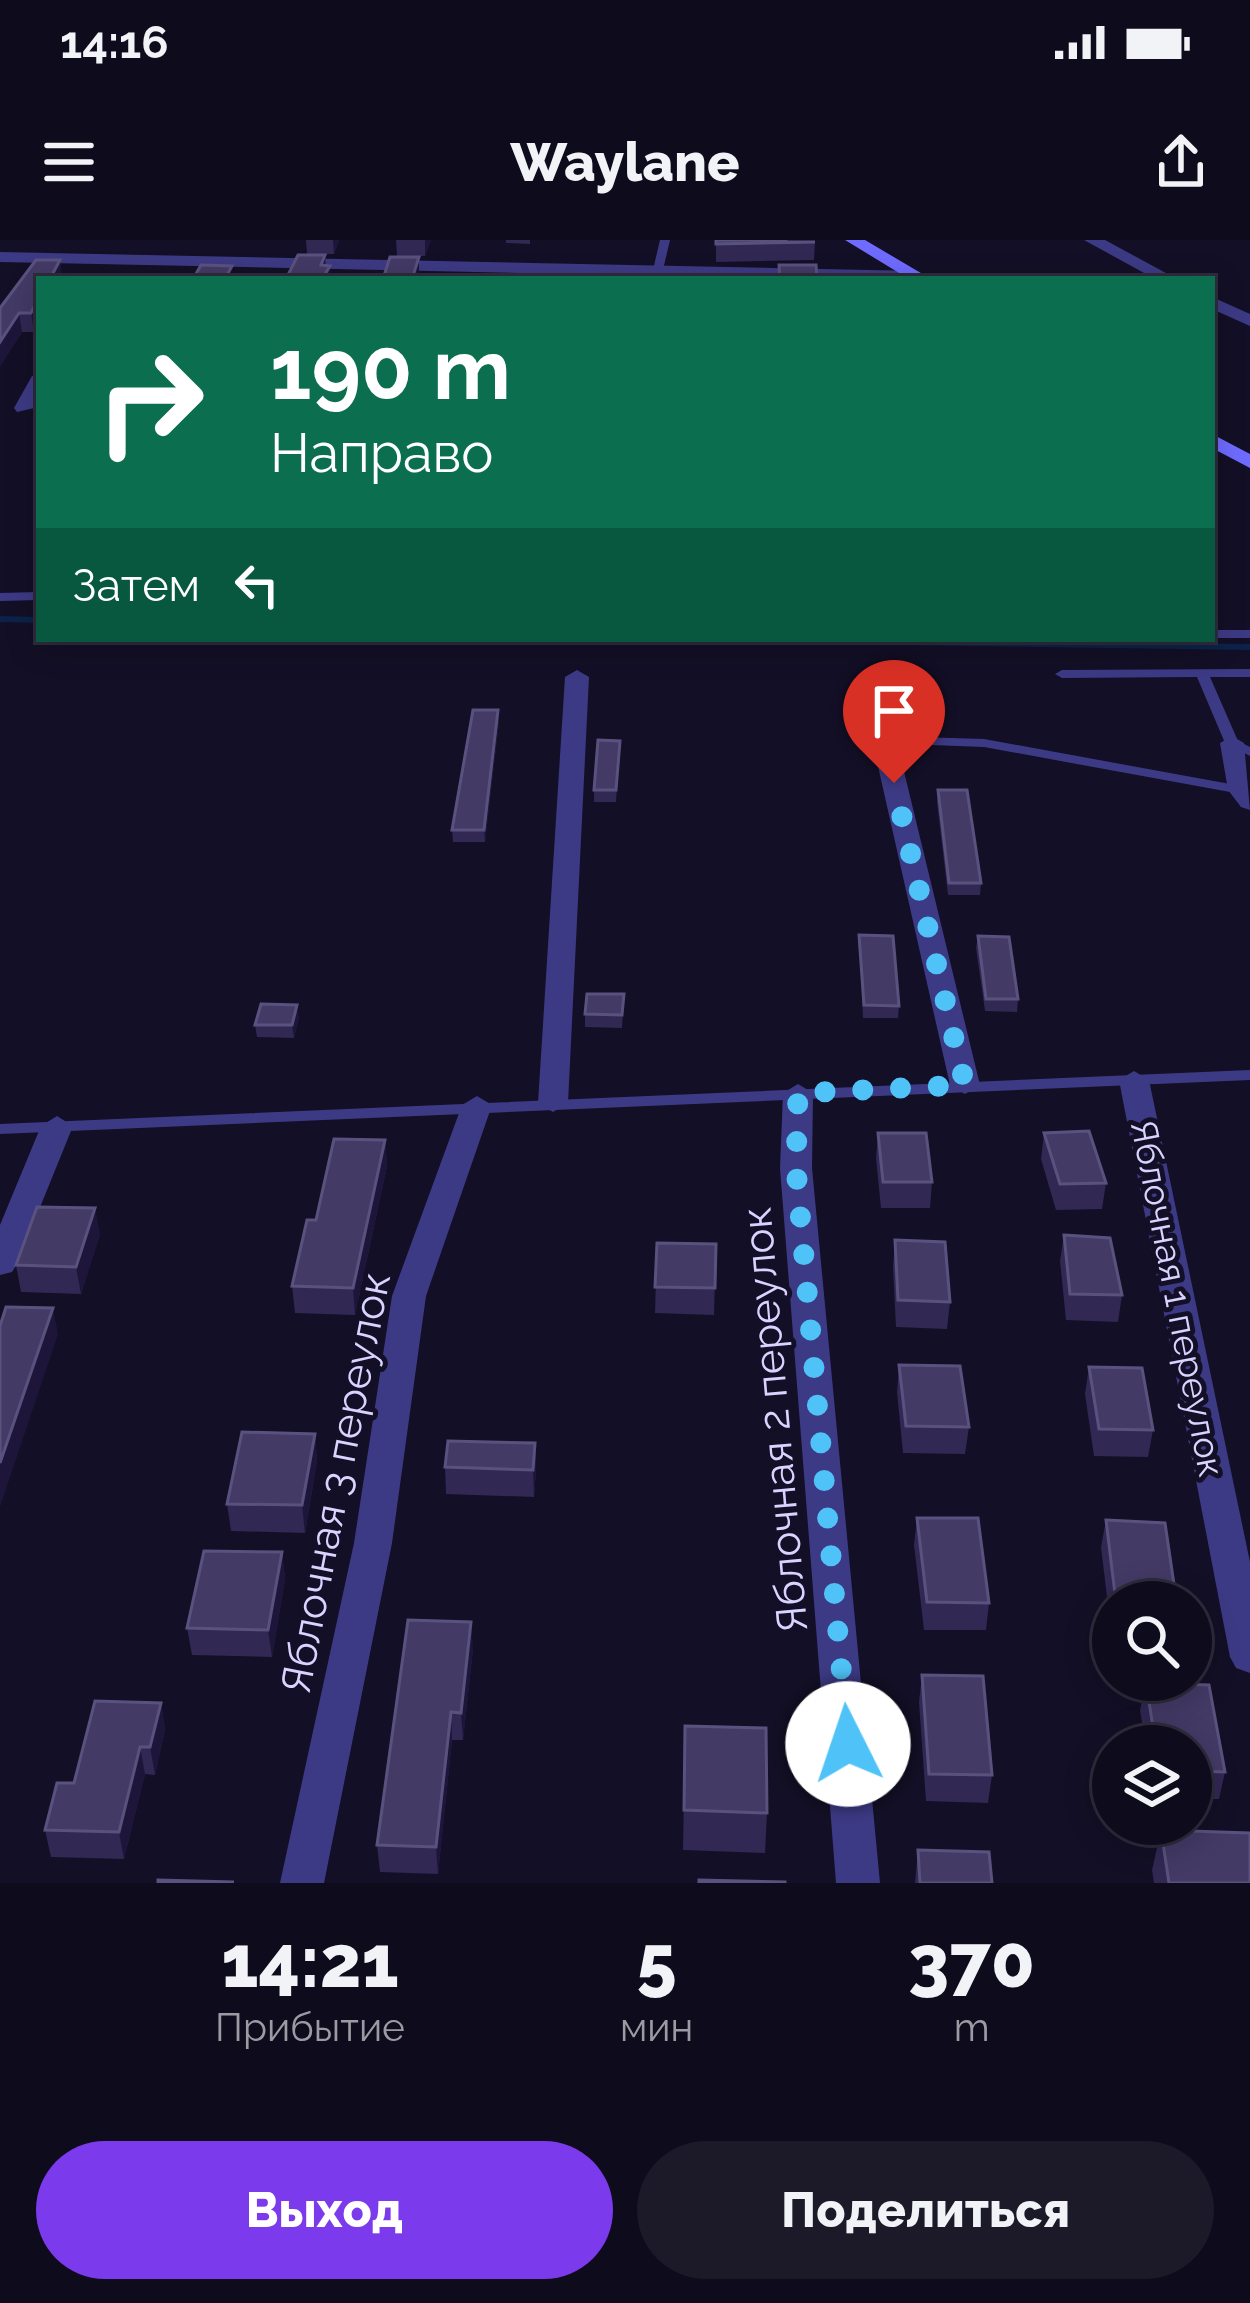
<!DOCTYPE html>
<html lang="ru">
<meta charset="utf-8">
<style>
body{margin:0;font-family:Raleway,sans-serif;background:#1c1929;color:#f1f3f6;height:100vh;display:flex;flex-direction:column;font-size:45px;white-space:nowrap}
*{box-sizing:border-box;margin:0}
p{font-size:39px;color:#9b9ba3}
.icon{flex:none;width:66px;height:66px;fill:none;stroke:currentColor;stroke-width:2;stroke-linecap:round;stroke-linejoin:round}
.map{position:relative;height:1643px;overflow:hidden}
.side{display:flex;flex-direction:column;background:#0e0b1c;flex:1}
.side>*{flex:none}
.hud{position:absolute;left:36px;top:36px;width:1179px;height:366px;border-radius:0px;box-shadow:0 6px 30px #0003,0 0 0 3px #2e2b3b;background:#0b6e4f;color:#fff;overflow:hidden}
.fabs{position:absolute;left:1092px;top:1341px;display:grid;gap:24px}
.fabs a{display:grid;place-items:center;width:120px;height:120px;border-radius:50%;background:#0e0b1c;box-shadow:0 6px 30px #0003,0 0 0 3px #2e2b3b;font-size:60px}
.pin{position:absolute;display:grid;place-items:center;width:102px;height:102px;color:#fff;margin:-123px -51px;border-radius:50% 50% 50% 0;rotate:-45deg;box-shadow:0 0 12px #0007}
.pin .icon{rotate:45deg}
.me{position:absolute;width:132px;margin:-66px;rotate:356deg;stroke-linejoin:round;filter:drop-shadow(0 0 9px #0008)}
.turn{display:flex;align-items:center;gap:42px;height:252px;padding:0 36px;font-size:54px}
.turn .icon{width:156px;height:156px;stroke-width:2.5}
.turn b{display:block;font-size:84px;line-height:102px}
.then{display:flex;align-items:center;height:114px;padding:0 36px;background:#0003;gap:24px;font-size:45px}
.eta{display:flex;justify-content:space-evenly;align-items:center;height:204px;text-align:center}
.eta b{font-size:72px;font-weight:800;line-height:84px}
.primary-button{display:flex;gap:24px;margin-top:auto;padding:24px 36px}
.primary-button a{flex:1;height:138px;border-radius:72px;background:#7c3aed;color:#fff;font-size:48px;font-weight:800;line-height:138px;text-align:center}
.primary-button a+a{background:#1c1929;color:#f1f3f6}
.status{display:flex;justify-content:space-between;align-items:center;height:84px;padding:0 60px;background:#0e0b1c;direction:ltr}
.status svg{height:33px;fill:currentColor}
header{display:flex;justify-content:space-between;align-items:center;height:156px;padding:0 36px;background:#0e0b1c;font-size:54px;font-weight:800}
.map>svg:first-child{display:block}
</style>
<div class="status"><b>14:16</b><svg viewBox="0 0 49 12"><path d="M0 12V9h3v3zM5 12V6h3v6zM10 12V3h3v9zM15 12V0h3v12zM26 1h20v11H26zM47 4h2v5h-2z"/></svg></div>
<header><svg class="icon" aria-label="menu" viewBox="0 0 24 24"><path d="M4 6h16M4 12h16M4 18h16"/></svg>Waylane<svg class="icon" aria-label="share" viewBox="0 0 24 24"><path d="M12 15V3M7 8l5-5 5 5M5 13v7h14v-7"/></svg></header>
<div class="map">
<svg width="1250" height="1643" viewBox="0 0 1250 1643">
<rect width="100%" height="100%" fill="#130f26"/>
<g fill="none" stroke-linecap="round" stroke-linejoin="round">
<path stroke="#0c2248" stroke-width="6" d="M0 379 39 380
M683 399 1250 407"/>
<path fill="#3d3a85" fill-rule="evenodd" d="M660 0H670L662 34 657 37 652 34Z
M39 352V360L0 361V353Z
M1212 390H1250V398H1212Z
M1250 429V437H1210L1238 501 1250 507V516L1225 503 1197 437 1062 438 1055 434 1062 430Z
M884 496 984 499 1241 546 1248 550 1241 554 984 507 879 503V497Z
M1250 830V840L0 894V884Z"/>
<path fill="#3d3a85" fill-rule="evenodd" d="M1084 0H1105L1177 39H1155Z
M0 12 917 31 926 36 810 39 0 22Z
M1212 57 1250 74V86L1212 69Z
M39 134 34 168 17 172 14 168 32 136Z
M577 430 589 437 568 863 553 872 538 863 565 437Z
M880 475 892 482 980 845 965 854 950 845 868 482Z
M1232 496 1244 503 1250 570 1241 567 1228 550 1220 503Z
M1134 831 1149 840 1250 1322V1433L1236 1428 1230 1417 1119 840Z
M798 844 813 853 812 928 880 1643H836L780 928 783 853Z
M477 856 492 865 426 1056 392 1303 324 1643H280L354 1303 392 1056 462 865Z
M57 876 73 886 17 1024 12 1032 0 1035V985L41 886Z"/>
<path fill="#6f6bff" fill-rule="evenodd" d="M845 0H865L931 39H909Z
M1212 194 1250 214V228L1212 208Z"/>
</g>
<path fill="#312854" d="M306 0H339L334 14H307Z
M396 0H431L425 16H397Z
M506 0H530V4L506 3Z
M716 0 815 2 814 20 716 22Z
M60 20 62 39H39V82L34 92H22L0 126V68Z
M498 470 499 481 485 602H453L452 590Z
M620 501 616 562H594V550Z
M938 550 981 643 980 655H948L937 562Z
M859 695 899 766 898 778H863Z
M978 696 1018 759 1017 772 985 771 976 708Z
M624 754 622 788 585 787V774Z
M299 777 294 798 257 797 255 785Z
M878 893 932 942 930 968H881L876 918Z
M1044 893 1106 943 1102 969 1056 970 1041 919Z
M385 900 387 926 355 1075 295 1073 292 1046 316 980Z
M100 994 81 1054 21 1052 16 1025Z
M1064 995 1122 1055 1118 1082 1066 1080 1060 1021Z
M895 1000 950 1062 947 1089 896 1087 893 1027Z
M657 1003 716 1004 714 1075 655 1073Z
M899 1125 969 1187 965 1214 903 1213 897 1152Z
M1089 1127 1153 1190 1148 1217 1094 1216 1085 1154Z
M315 1194 317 1221 305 1293 231 1291 227 1264Z
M535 1203 536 1230 534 1257 446 1254 445 1227Z
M917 1278 989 1363 986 1390H924L914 1305Z
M1106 1280 1176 1358 1175 1362H1113V1382H1110L1101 1307Z
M282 1312 285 1339 272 1417 192 1415 187 1388Z
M473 1409 463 1500H452L438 1634 380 1632 377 1605Z
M922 1435 992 1535 988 1563 926 1561 919 1462Z
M1146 1443 1225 1532 1219 1559H1191V1506H1146L1140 1470Z
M161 1463 165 1490 155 1535 145 1534 124 1619 51 1617 45 1590Z
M685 1486 767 1573 765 1613 683 1610Z
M1161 1590 1250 1643H1154L1152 1630Z
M918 1610 992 1643H915Z"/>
<path fill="#1d163a" d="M333 0H339L334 14Z
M425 0H431L425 16Z
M325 15 326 31 330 26 331 39H322L321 25Z
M419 17V39H412Z
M60 20 62 39H50Z
M39 58V82L34 92 31 73Z
M19 73 22 92 0 126V102Z
M498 470 499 481 485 602 484 590Z
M297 765 299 777 294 798 292 785Z
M385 900 387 926 355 1075 353 1048Z
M95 968 100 994 81 1054 76 1027Z
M53 1068 58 1094 0 1267V1223Z
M315 1194 317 1221 305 1293 302 1265Z
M535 1203 536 1230 534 1257 533 1230Z
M282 1312 285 1339 272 1417 268 1390Z
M471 1382 473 1409 463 1500 461 1473Z
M161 1463 165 1490 155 1535 150 1507Z
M451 1472 452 1500 438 1634 436 1607Z
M140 1507 145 1534 124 1619 119 1592Z"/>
<path fill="#433a66" stroke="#5a527e" stroke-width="3" d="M716 0H786V2H815L716 4Z
M298 15H325L321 25 330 26 322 39H286Z
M390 17H419L412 39H383Z
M36 20H60L50 39H39V58L31 73H19L0 102V68Z
M201 25 232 26 225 39H193Z
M779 25H816L817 39H780Z
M473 470H498L484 590H452Z
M598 500 620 501 616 550H594Z
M938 550H967L981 643H949Z
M859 695 893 696 899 766 864 765Z
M978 696 1009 697 1018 759H986Z
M587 754H624L622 775 585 774Z
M261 764 297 765 292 785H255Z
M1089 891 1106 943 1060 944 1044 893Z
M878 893H926L932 942H883Z
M334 899 385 900 353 1048 292 1046 307 980H316Z
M37 967 95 968 76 1027 16 1025Z
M1064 995 1110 998 1122 1055 1070 1054Z
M895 1000 945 1002 950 1062 898 1060Z
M657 1003 716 1004 715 1048 655 1047Z
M6 1067 53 1068 0 1223V1086Z
M899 1125 960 1126 969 1187 906 1186Z
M1089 1127 1142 1128 1153 1190 1099 1189Z
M242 1192 315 1194 302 1265 227 1264Z
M448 1201 535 1203 533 1230 445 1227Z
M917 1278H978L989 1363 927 1362Z
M1106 1280 1165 1283 1176 1358 1115 1354Z
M204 1311 282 1312 268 1390 187 1388Z
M408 1380 471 1382 461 1473 451 1472 436 1607 377 1605Z
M922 1435 983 1436 992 1535 929 1534Z
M1146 1443 1209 1445 1225 1532 1191 1531V1506H1156Z
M95 1461 161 1463 150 1507H140L119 1592 45 1590 57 1543H74Z
M685 1486 766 1488 767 1573 684 1570Z
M1161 1590 1250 1593V1643H1169Z
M918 1610 989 1612 992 1643H920Z
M158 1640 234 1642 158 1643Z
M699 1640 785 1642V1643H699Z"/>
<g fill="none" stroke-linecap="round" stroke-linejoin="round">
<path stroke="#4fc3f7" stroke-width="21" stroke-dasharray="0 37.8" d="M848 1504 796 928 798 853 965 845 894 543"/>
</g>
<g text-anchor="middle" stroke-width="10" stroke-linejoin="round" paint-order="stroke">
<g font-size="36" fill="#d9d4ff" stroke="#130f26">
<text transform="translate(1178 1058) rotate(79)" y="13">Яблочная 1 переулок</text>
</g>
<g font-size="42" fill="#d9d4ff" stroke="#130f26">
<text transform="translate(774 1180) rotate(-95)" y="15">Яблочная 2 переулок</text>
<text transform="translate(335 1243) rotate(-79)" y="15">Яблочная 3 переулок</text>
</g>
</g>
</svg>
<div class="fabs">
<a><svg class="icon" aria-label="search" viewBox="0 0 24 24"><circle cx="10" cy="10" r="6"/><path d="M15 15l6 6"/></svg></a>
<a><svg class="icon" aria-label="layers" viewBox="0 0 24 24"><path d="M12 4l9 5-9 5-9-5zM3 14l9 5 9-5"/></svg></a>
</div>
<div class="pin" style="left:894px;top:543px;background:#d93025"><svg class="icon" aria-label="arrive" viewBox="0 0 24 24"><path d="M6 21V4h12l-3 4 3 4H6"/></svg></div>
<svg class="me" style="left:848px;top:1504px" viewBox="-20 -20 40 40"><circle r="19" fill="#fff"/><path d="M0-13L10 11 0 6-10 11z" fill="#4fc3f7"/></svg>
<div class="hud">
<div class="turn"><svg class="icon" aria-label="right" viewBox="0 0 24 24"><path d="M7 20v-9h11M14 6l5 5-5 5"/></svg><div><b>190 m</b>Направо</div></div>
<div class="then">Затем<svg class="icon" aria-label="left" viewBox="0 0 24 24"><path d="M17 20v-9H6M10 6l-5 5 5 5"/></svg></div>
</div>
</div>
<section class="side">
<div class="eta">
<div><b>14:21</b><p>Прибытие</p></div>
<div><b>5</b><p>мин</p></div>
<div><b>370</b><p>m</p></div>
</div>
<div class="primary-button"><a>Выход</a><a>Поделиться</a></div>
</section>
